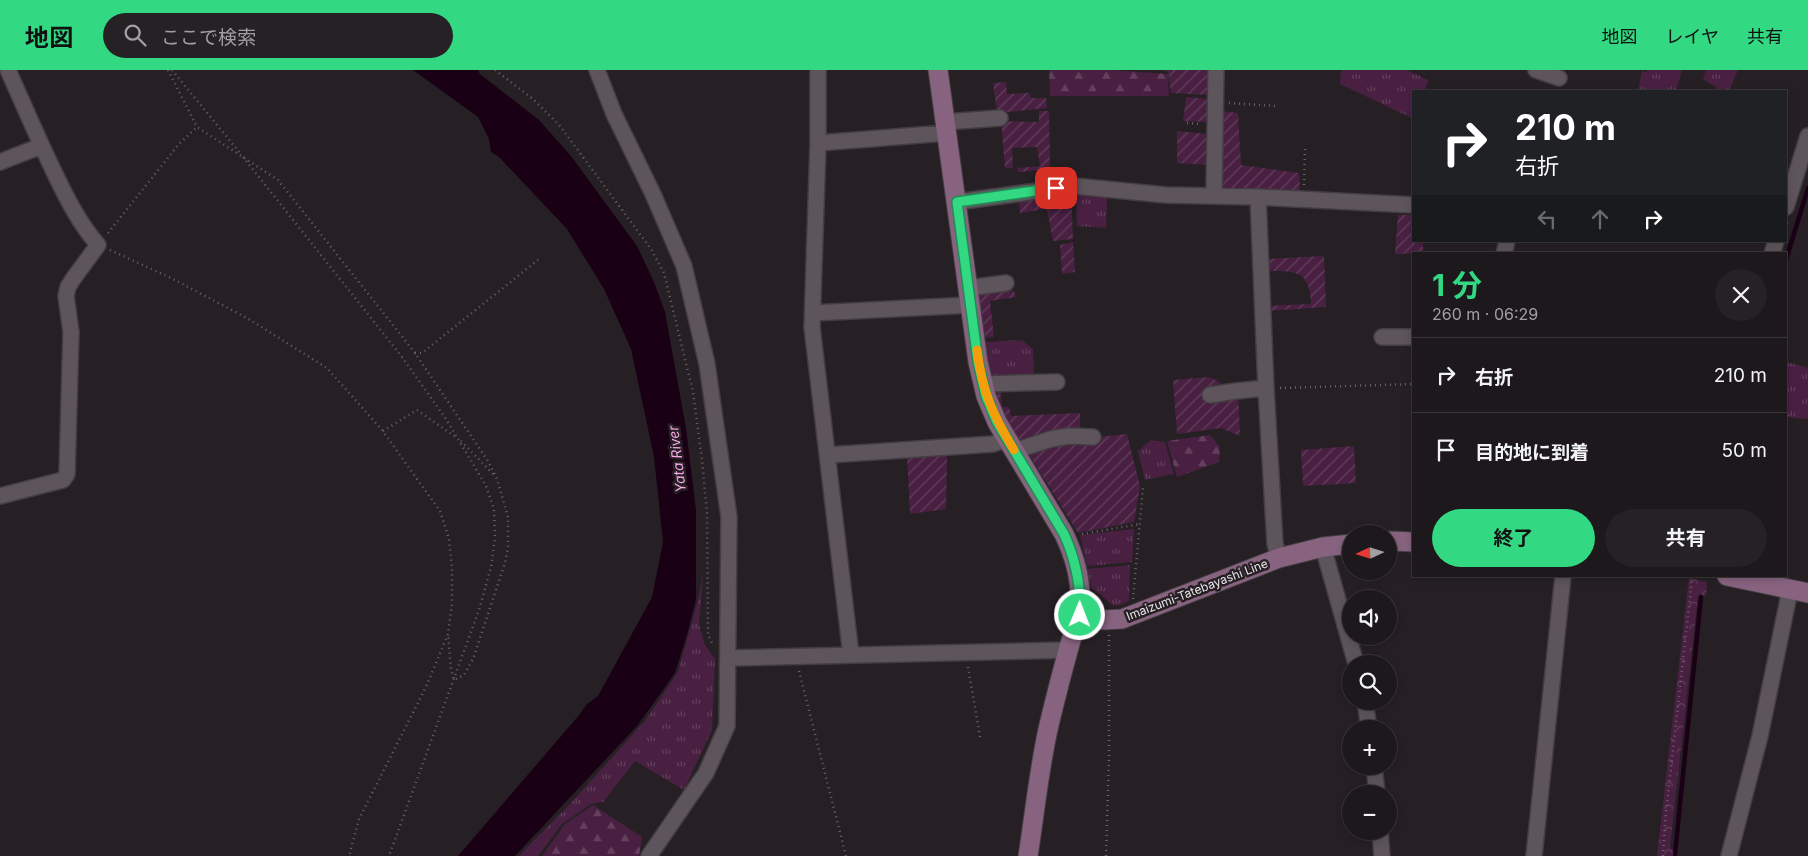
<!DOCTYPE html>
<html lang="ja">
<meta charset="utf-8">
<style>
body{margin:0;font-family:Inter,"Noto Sans JP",sans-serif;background:#252124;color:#f1f3f6;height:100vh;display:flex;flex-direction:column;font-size:19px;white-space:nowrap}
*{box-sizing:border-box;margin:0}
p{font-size:16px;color:#a0a0a3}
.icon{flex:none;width:28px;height:28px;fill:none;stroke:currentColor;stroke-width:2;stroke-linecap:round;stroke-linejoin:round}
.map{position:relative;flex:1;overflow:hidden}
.side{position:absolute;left:1412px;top:182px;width:375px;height:325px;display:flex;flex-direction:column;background:#1c181b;border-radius:0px;box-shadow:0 2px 8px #0003,0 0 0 1px #3a373a}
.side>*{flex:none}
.banner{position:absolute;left:1412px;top:20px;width:375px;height:152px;border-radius:0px;box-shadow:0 2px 8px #0003,0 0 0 1px #3a373a;background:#202124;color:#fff;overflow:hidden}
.needle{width:32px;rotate:266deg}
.buttons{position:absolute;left:1342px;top:455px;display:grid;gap:10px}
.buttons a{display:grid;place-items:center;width:55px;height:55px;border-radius:50%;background:#1c181b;box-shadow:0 2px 8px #0003,0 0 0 1px #3a373a;font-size:25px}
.pin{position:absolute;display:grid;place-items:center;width:42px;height:42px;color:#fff;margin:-21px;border-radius:10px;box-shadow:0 2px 8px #0006}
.me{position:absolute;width:55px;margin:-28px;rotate:1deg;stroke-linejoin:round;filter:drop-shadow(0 0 4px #0008)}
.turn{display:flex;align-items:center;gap:18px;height:105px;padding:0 20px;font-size:22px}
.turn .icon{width:65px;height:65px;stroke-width:2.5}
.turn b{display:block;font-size:35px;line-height:42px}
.lanes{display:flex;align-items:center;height:48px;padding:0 20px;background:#0003;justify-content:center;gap:25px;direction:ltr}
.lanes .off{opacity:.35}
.round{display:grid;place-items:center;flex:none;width:52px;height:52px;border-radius:26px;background:#252124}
.head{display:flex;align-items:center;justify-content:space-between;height:85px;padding:0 20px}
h1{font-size:30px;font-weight:700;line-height:38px;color:#32d882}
.action{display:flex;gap:10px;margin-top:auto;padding:10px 20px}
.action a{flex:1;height:58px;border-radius:30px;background:#32d882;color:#111;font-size:20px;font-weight:700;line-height:58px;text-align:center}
.action a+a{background:#252124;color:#f1f3f6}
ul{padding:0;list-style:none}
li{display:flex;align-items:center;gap:15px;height:75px;padding:0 20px;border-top:1px solid #3a373a}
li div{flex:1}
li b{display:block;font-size:19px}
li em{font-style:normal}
header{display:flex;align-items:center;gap:30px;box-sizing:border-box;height:70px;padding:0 25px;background:#32d882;color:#111}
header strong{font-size:24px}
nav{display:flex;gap:28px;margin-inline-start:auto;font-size:18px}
.search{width:350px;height:45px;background:#252124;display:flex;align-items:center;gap:12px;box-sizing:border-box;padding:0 18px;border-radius:28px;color:#a0a0a3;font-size:19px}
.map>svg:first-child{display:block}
</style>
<header>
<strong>地図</strong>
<div class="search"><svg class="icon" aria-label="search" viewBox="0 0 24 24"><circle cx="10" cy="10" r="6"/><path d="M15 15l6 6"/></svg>ここで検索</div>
<nav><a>地図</a><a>レイヤ</a><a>共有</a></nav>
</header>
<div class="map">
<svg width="1808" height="786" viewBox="0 0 1808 786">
<defs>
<pattern id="grass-tufts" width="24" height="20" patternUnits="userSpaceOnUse" patternTransform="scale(1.25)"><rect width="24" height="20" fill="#492042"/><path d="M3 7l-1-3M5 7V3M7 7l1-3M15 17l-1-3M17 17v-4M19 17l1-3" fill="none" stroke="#63405d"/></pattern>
<pattern id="forest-firs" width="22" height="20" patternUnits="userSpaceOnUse" patternTransform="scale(1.25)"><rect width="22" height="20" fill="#492042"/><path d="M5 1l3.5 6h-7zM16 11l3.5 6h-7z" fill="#63405d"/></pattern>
<pattern id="park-crowns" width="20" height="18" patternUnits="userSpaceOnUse" patternTransform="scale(1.25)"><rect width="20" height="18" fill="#492042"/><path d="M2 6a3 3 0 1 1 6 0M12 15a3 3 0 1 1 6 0" fill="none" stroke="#63405d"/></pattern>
<pattern id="garden-furrows" width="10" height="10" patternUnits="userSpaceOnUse" patternTransform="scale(1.25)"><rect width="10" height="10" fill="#492042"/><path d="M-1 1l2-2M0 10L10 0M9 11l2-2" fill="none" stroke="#63405d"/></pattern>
</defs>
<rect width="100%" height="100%" fill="#262024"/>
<path fill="url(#grass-tufts)" d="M1341 0H1407L1428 10 1425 21H1414V49L1340 14Z
M1647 0H1682L1676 21H1638L1642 1 1647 2Z
M1706 0H1738L1729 21H1716L1717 18 1703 9Z
M1076 124 1107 127 1106 158 1077 156Z
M1022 270 1033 279 1034 308 991 310 984 272Z
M1786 292 1808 298V349L1786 347Z
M1151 370 1165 372 1174 404 1145 410 1138 381Z
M1134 459 1132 492 1087 496 1080 465Z
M1130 495 1129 531 1120 535 1114 536 1099 524 1092 519 1087 499Z
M703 504 699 554 704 573 715 589 712 660 684 720 635 691 603 732 591 734 562 754 538 786H519L569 735 645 651 678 602 698 530Z"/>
<path fill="url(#forest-firs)" d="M1049 0H1110L1168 4 1169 26H1050Z
M1210 365 1220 377 1219 392 1177 407 1167 371Z
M593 735 642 767 639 786H542L565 754Z"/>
<path fill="url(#park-crowns)" d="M1689 508 1707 512 1706 526H1698L1670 778 1673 780V786H1657Z"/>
<path fill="url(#garden-furrows)" d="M1162 0H1210L1209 25 1171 23 1168 2Z
M1006 12 1007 24 1030 23 1031 28H1046L1047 38 997 43 993 13Z
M1186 27 1210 29 1209 49 1206 52 1183 51Z
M1039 41H1049L1050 99 1018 102 1017 98 1040 96 1037 77 1012 78 1013 98H1005L1001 51 1039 52Z
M1221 41 1238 43 1241 95 1299 103 1300 122 1221 118Z
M1177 61 1207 64 1208 95 1177 93Z
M1071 125 1073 169 1053 171 1047 139 1020 143 1019 131Z
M1398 145H1414V171H1423V183L1395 184Z
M1073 172 1075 202 1062 204 1060 175Z
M1324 186 1326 237 1267 241V236L1311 234V233C1310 200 1294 201 1267 201V189Z
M1007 220 1014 221 1016 227 990 231 994 267 985 268 978 224Z
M1210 307 1224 315 1238 316 1240 366 1221 358 1177 364 1173 310Z
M1000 320 1002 337H1009L1011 346 1080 343V360L1018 372 1004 347 994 322Z
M1127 364 1140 416 1134 452 1078 463 1028 383 1057 371Z
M1354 376 1356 413 1303 416 1301 380Z
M947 383 946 439 910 444 907 386Z"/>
<path fill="#1a0015" d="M413 0H478L480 4 539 50 571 86 637 176 654 212 665 242 686 358 696 440V530L687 565 675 603 638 655 515 786H458L580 644 586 635 598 626 652 527 663 472 654 387 631 279 604 219 567 159 499 87 491 82 489 69 478 47Z"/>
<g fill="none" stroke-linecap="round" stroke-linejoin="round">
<path stroke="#1a0015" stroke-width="4.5" d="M1786 190 1808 118
M1675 784 1701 527"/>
<defs>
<path id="minor" d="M597 0 614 44 653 124 684 196 707 294 729 447 727 656 706 703 649 786
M818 0V73L812 257 851 585
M1536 0 1559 8
M945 52 1000 48
M818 73 946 63
M0 92 41 76
M1214 125 1216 0
M1258 127 1266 318 1275 474 1279 488
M957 132 1074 116 1166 125 1258 127 1414 135
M1786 137 1808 66
M1504 184 1507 171
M1772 184 1776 171
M968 218 1006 213
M813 243 970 235
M1382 267H1414
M983 314 1057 312
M1210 325 1236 321 1266 318
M1014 381 1051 369 1069 366 1093 367
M828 385 993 374 1007 369
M0 426 63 410 67 404 71 262 66 226 68 217 73 209 98 175C80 154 68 131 56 106 39 71 24 36 8 0
M1323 477 1356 594
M728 588 1068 580
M1365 631 1369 659
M1374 696 1377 724
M1380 761 1382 786
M1534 786 1563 506
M1729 786 1760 666 1790 520"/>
<path id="major" d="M938 0 978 292 986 326 997 352 1064 464C1073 483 1080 505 1080 526 1080 546 1073 562 1068 581 1061 606 1055 630 1049 655 1039 698 1035 742 1028 786
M1389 471 1414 472
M1727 506 1808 523
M1080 545 1103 550 1122 549 1279 488 1323 477 1351 474"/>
</defs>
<use href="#minor" stroke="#433e42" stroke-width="18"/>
<use href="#major" stroke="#433e42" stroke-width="21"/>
<path stroke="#6a6468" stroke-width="2.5" stroke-dasharray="1 4" stroke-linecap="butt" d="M168 0 197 57
M172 0 240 83
M495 0 533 29 560 56 651 179 664 203 693 322 702 390 707 443 708 565 713 575
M1229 33 1276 36
M1187 53 1201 54
M243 87 402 287 446 349 473 394 486 416 494 439 495 468 491 497 479 540 389 786
M1304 115 1305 79
M1786 158 1788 151
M108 163 179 74 197 57 278 110 415 283 488 391 497 409 508 447V477L505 493 473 589 464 605 454 610 451 600 448 564
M110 180 171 208 247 248 327 298 382 360 440 441 449 469 452 498V533L448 564 426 617 359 749 349 786
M415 283H422L539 189
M1280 318 1414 314
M383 361 417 340 457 368
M461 371 494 405
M1082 464 1140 454
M1133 529 1143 417
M968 597 980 667
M799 601 846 786
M1106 786 1109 687V565
M1663 786 1665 752 1692 510"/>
<use href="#minor" stroke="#5d555b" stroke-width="15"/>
<use href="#major" stroke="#886380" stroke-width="19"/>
</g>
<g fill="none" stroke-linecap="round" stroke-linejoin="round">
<defs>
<path id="route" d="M1056 118 957 132 978 292 986 326 997 352 1064 464C1076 490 1081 516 1080 545"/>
</defs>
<use href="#route" stroke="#208c54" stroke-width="12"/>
<use href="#route" stroke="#32d882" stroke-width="9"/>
<path stroke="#f59e0b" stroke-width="9" d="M977 280C982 321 993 345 1014 380"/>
</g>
<g text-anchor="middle" stroke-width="5" stroke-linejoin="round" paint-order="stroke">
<g font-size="12" fill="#e9e5e8" stroke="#262024">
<text transform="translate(1197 520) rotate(-21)" y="4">Imaizumi-Tatebayashi Line</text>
</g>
<g font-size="14" font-style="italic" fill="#f7a7e6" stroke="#262024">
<text transform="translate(677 389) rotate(-97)" y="5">Yata River</text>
</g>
</g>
</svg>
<div class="buttons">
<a><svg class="needle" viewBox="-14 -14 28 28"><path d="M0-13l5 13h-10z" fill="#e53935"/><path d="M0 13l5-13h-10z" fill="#a0a0a3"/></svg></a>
<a><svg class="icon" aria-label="sound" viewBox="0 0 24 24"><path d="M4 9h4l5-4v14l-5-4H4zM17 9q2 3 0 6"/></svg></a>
<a><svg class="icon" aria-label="search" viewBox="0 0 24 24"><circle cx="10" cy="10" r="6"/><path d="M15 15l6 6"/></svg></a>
<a>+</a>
<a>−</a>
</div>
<div class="pin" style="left:1056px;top:118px;background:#d93025"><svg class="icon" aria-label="arrive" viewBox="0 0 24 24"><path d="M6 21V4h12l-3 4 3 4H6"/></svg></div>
<svg class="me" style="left:1080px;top:545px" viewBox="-20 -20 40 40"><circle r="17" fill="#32d882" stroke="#fff" stroke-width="3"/><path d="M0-11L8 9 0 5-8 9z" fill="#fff"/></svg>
<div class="banner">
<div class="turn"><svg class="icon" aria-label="right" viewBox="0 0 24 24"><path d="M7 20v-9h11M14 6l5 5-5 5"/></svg><div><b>210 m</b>右折</div></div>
<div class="lanes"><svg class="icon off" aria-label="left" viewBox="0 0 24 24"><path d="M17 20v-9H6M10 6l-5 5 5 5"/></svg><svg class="icon off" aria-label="ahead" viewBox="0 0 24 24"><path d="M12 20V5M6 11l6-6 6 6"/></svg><svg class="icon" aria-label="right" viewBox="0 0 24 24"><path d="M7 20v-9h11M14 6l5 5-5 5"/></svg></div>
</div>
<section class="side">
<div class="head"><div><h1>1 分</h1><p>260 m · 06:29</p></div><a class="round"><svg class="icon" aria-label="close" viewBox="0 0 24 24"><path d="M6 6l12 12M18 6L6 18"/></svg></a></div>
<ul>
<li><svg class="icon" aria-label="right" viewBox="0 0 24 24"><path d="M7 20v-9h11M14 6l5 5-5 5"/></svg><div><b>右折</b></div><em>210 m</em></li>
<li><svg class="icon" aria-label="arrive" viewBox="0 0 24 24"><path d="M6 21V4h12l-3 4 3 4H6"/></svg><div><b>目的地に到着</b></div><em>50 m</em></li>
</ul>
<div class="action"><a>終了</a><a>共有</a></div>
</section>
</div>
